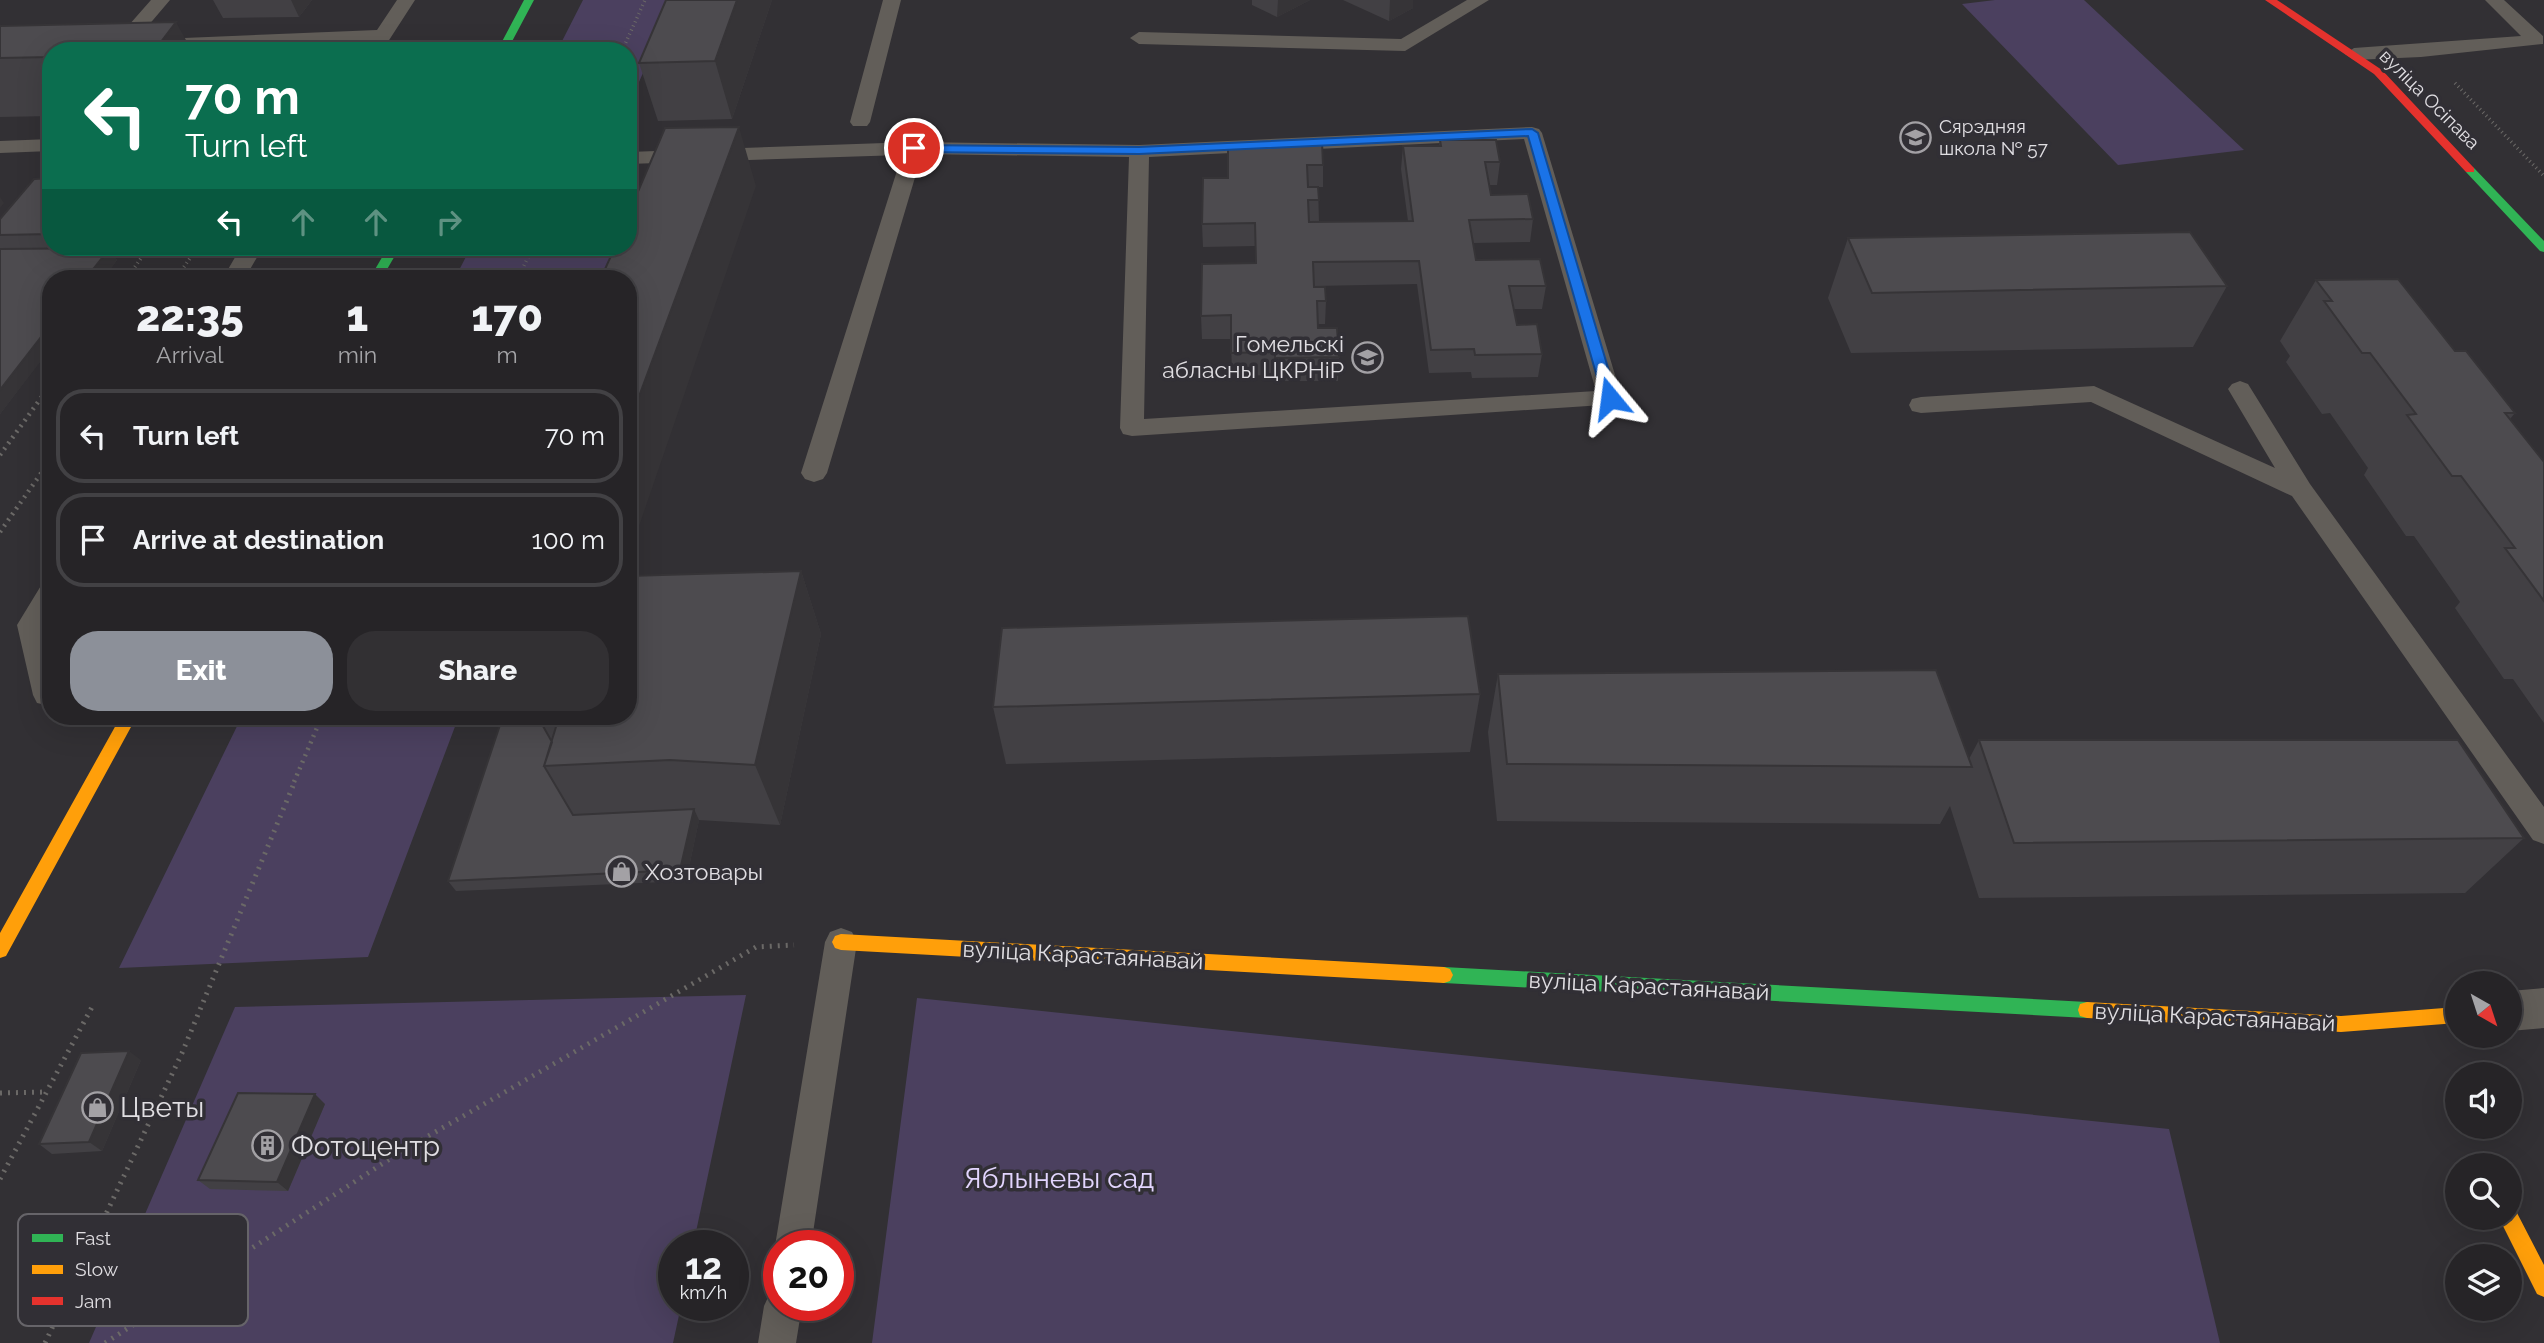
<!DOCTYPE html>
<meta charset="utf-8">
<style>
body{margin:0;font-family:Raleway,sans-serif;background:#323033;color:#f1f3f6;height:100vh;display:flex;flex-direction:column;font-size:26px;white-space:nowrap}
*{box-sizing:border-box;margin:0}
p{font-size:23px;color:#a4a4a7}
.icon{flex:none;width:38px;height:38px;fill:none;stroke:currentColor;stroke-width:2;stroke-linecap:round;stroke-linejoin:round}
.map{position:relative;flex:1;overflow:hidden}
.sheet{position:absolute;left:42px;top:270px;width:595px;height:455px;display:flex;flex-direction:column;background:#262427;border-radius:28px;box-shadow:0 7px 28px #0002,0 0 0 2px #424144}
.sheet>*{flex:none}
.banner{position:absolute;left:42px;top:42px;width:595px;height:214px;border-radius:28px;box-shadow:0 7px 28px #0002,0 0 0 2px #424144;background:#0b6e4f;color:#fff;overflow:hidden}
.needle{width:46px;rotate:141deg}
.controls{position:absolute;left:2445px;top:971px;display:grid;gap:14px}
.controls a{display:grid;place-items:center;width:77px;height:77px;border-radius:50%;background:#262427;box-shadow:0 7px 28px #0002,0 0 0 2px #424144;font-size:35px}
.speed{position:absolute;left:658px;top:1230px;display:flex;gap:14px;font-size:35px;font-weight:700;text-align:center}
.speed>*{display:grid;place-content:center;width:91px;height:91px;border-radius:50%;background:#262427;box-shadow:0 7px 28px #0002,0 0 0 2px #424144;line-height:1}
.speed small{font-size:18px;font-weight:400}
.speed .limit{border:10px solid #d22;background:#fff;color:#111}
.pin{position:absolute;display:grid;place-items:center;width:60px;height:60px;color:#fff;margin:-30px;border:4px solid #fff;border-radius:50%;box-shadow:0 2px 7px #0007}
.me{position:absolute;width:77px;margin:-38px;rotate:344deg;stroke-linejoin:round;filter:drop-shadow(0 0 5px #0008)}
.turn{display:flex;align-items:center;gap:24px;height:147px;padding:0 28px;font-size:32px}
.turn .icon{width:91px;height:91px;stroke-width:2.5}
.turn b{display:block;font-size:49px;line-height:60px}
.lanes{display:flex;align-items:center;height:66px;padding:0 28px;background:#0003;justify-content:center;gap:35px;direction:ltr}
.lanes .off{opacity:.35}
.eta{display:flex;justify-content:space-evenly;align-items:center;height:119px;text-align:center}
.eta b{font-size:42px;font-weight:800;line-height:49px}
.primary-button{display:flex;gap:14px;margin-top:auto;padding:14px 28px}
.primary-button a{flex:1;height:80px;border-radius:28px;background:#8c9099;color:#fff;font-size:28px;font-weight:800;line-height:80px;text-align:center}
.primary-button a+a{background:#323033;color:#f1f3f6}
ul{padding:0;list-style:none}
li{display:flex;align-items:center;gap:21px;height:94px;margin:0 14px 10px;padding:0 14px;border:4px solid #424144;border-radius:28px}
li div{flex:1}
li b{display:block;font-size:26px}
li em{font-style:normal}
.map>svg:first-child{display:block}
</style>
<div class="map">
<svg width="2544" height="1343" viewBox="0 0 2544 1343">
<rect width="100%" height="100%" fill="#323034"/>
<path fill="#4b405f" d="M583 0H675L628 107V51H557Z
M1995 0H2084L2244 150 2118 165 1962 4Z
M652 204 624 278H455L471 247H628V205Z
M242 716H459L368 957 119 968Z
M746 995 693 1246H674V1306H681L673 1343H89L235 1007Z
M917 998 2169 1129 2220 1343H872Z"/>
<g fill="none" stroke-linecap="round" stroke-linejoin="round">
<path stroke="#6b6967" stroke-width="3.5" stroke-dasharray="1 3.5" stroke-linecap="butt" d="M622 51 645 0
M2455 83 2544 176
M127 278 149 247
M176 278 198 247
M518 278 533 247"/>
<path stroke="#6b6967" stroke-width="4.5" stroke-dasharray="2 5" stroke-linecap="butt" d="M0 455 51 384
M0 532 51 459
M294 782 322 716"/>
<path stroke="#6b6967" stroke-width="5" stroke-dasharray="2 6" stroke-linecap="butt" d="M0 1093 46 1092
M0 1179 92 1007
M45 1343 182 1053 295 781
M105 1343 399 1153 756 947 794 945"/>
<path fill="#625e59" fill-rule="evenodd" d="M151 0H170L136 40 377 30 397 0H415L382 51H364L369 41 114 50 112 46 114 42Z
M883 0H901L870 122 867 126H853L850 122Z
M1467 0H1489L1405 51 1139 44 1130 38 1139 32 1401 39Z
M2485 0H2504L2543 36V44L2421 57 2354 60 2345 54 2354 48 2521 36Z
M1532 127 1539 129 1542 133 1622 398 1618 404 1132 436 1123 434 1120 428 1129 157 922 154 827 473 823 479 814 482 805 479 801 473 902 155 628 164V152L914 142 1139 145ZM1524 139 1596 391 1144 419 1149 157Z
M51 139V151L0 153V141Z
M241 247H263L245 278H223Z
M2240 381 2248 384 2310 484 2544 807V844L2533 840 2292 496 2091 402 1921 413 1912 411 1909 405 1912 399 1921 397 2094 386 2275 468 2228 389 2232 384Z
M51 581V615L45 625 51 651V706L37 703 33 695 17 625 42 584Z
M841 928 852 932 857 942 811 1246H779V1256L775 1246 825 942 830 932Z
M779 1289V1306H802L796 1343H758L764 1306 770 1293Z"/>
<path fill="#625e59" fill-rule="evenodd" d="M2544 988V1028L2510 1031V991Z"/>
<path fill="#30b455" fill-rule="evenodd" d="M524 0H534L507 51H497Z
M2470 167 2474 168 2544 241V252L2540 251 2466 172V168Z
M388 247H400L382 278H370Z
M1444 967 2087 1002 2094 1004 2096 1010 2094 1016 2087 1018 1444 983 1438 981 1435 975 1438 969Z"/>
<path fill="#ff9f0a" fill-rule="evenodd" d="M121 716H137L6 956 0 958V933Z
M841 934 1444 967 1450 969 1453 975 1450 981 1444 983 841 950 835 948 832 942 835 936Z
M2087 1002 2341 1016 2457 1007V1023L2341 1032 2087 1018 2080 1016 2078 1010 2080 1004Z
M2510 1208 2516 1211 2544 1265V1297L2537 1294 2499 1218H2510Z"/>
<path fill="#e5322d" fill-rule="evenodd" d="M2265 0H2277L2382 70 2474 168V172H2466L2374 74Z"/>
</g>
<path fill="#424044" d="M213 0H312L299 17 223 18Z
M666 0H772L732 119 658 121 639 63Z
M1252 0H1310L1277 17 1252 5Z
M1343 0H1413V8L1389 21Z
M0 26 51 51V116L0 117Z
M1440 140 1500 162 1497 185H1489L1491 195 1533 219 1530 242 1473 243 1476 260 1546 286 1542 309H1514L1517 325 1542 354 1538 377 1472 378 1471 372 1429 373 1417 284 1314 286 1326 301 1325 324H1318V328L1339 357 1338 381H1275V375L1232 376 1231 339H1202L1201 316 1255 263V246L1203 247 1202 224 1228 178 1264 147 1323 165V187H1318L1319 222 1408 221 1401 169 1403 146H1439Z
M51 178V247H114L111 251 117 260 0 414V219Z
M1848 238 2227 286 2193 347 1851 353 1828 298Z
M2316 280 2455 351 2515 413 2510 419 2544 462V723L2513 679H2504L2455 608 2460 602 2414 536H2406L2364 475 2368 468 2330 413 2322 414 2286 362 2290 356 2280 341Z
M801 571 821 634 780 825 699 820 686 881 456 891 448 881 503 716H628Z
M1498 674 1969 759 1979 740 2524 838 2465 893 1979 898 1950 806 1940 824 1497 821 1488 732Z
M1480 694 1470 752 1006 764 993 707Z
M141 1060 102 1151 52 1154 39 1144Z
M325 1104 288 1191 210 1189 198 1180Z"/>
<path fill="#363437" d="M291 0H312L299 17Z
M737 0H772L732 119 715 61Z
M1278 0H1310L1277 17Z
M1390 0H1413V8L1389 21Z
M176 22 192 51H154Z
M739 127 756 186 628 558V426Z
M0 197 4 203 0 208Z
M101 247H114L111 251 117 260 104 278H86L105 254Z
M51 324V348L0 414V390Z
M801 571 821 634 780 825 755 765Z
M694 809 699 820 686 881 680 870Z
M129 1051 141 1060 102 1151 89 1142Z
M315 1094 325 1104 288 1191 277 1182Z"/>
<path fill="#4d4b4f" stroke="#363437" stroke-width="2" d="M666 0H737L715 61 639 63Z
M176 22 154 51H51V57L0 58V26Z
M739 127 628 426V278H601L615 247H628V215L665 128Z
M1440 140H1496L1500 162H1485L1491 195 1528 194 1533 219 1469 220 1476 260 1540 259 1546 286H1509L1517 325 1537 324 1542 354 1475 355 1474 349 1431 350 1419 261 1313 262 1314 287H1325L1326 301H1317L1318 328H1337L1339 357 1275 358V352L1231 353V315L1201 316 1202 264 1256 263 1255 223 1202 224 1203 178H1228V148L1264 147V143L1322 142 1323 165H1307L1308 187H1318L1319 200H1308L1309 222 1413 221 1403 146H1441Z
M51 178V234L0 235V219L34 179Z
M2190 232 2227 286 1872 293 1848 238Z
M110 248 86 278H51V324L0 390V249Z
M2398 279 2455 351H2466L2515 413H2505L2544 462V601L2505 548H2515L2461 476H2452L2407 415 2416 414 2370 353H2362L2324 301H2332L2316 280Z
M801 571 755 765 670 760 544 766 559 717 539 719V716H628V576Z
M1468 616 1480 694 993 707 1002 628Z
M1936 670 1972 767 1507 764 1498 674Z
M503 716H539V719L552 742 544 766 573 815 694 809 680 870 448 881Z
M1979 740H2458L2524 838 2014 843Z
M129 1051 89 1142 39 1144 81 1053Z
M238 1093 315 1094 277 1182 198 1180Z"/>
<path fill="#1a73e8" stroke="#114b97" stroke-width="2" d="M1532 129 1538 133 1617 398 1615 401 1610 403 1603 398 1528 136 1139 154 914 152 908 148 914 145 1139 147Z"/>
<defs>
<symbol id="school-ring" viewBox="-11 -11 22 22"><circle r="9.5" fill="#312f35" stroke="#a3a1a5" stroke-width="1.5"/><path d="M0-5L7-2L0 1L-7-2ZM-4 1L0 2.5L4 1V4Q0 6-4 4Z" fill="#a3a1a5"/></symbol>
<symbol id="shop-ring" viewBox="-11 -11 22 22"><circle r="9.5" fill="#312f35" stroke="#a3a1a5" stroke-width="1.5"/><path d="M-5-2.5h2.3a2.7 3.5 0 0 1 5.4 0H5L5.5 6h-11ZM-1.5-2.5h3a1.5 2.3 0 0 0-3 0Z" fill="#a3a1a5"/></symbol>
<symbol id="building-ring" viewBox="-11 -11 22 22"><circle r="9.5" fill="#312f35" stroke="#a3a1a5" stroke-width="1.5"/><path d="M-4-6H4V6H1V3H-1V6H-4ZM-2.5-4.3h1.7v1.8h-1.7ZM.8-4.3h1.7v1.8H.8ZM-2.5-1h1.7V.8h-1.7ZM.8-1h1.7V.8H.8Z" fill="#a3a1a5"/></symbol>
</defs>
<g fill-rule="evenodd">
<use href="#school-ring" x="1898" y="120" width="35" height="35"/>
<use href="#school-ring" x="1350" y="340" width="35" height="35"/>
<use href="#shop-ring" x="604" y="854" width="35" height="35"/>
<use href="#shop-ring" x="80" y="1090" width="35" height="35"/>
<use href="#building-ring" x="250" y="1128" width="35" height="35"/>
</g>
<g text-anchor="middle" stroke-width="7" stroke-linejoin="round" paint-order="stroke">
<g font-size="19" fill="#e0dee2" stroke="#312f35">
<text transform="translate(2430 99) rotate(45)" y="7">вуліца Осіпава</text>
</g>
<g font-size="19" fill="#e0dee2" stroke="#312f35" text-anchor="start">
<text x="1939" y="133">Сярэдняя<tspan x="1939" dy="22">школа № 57</tspan></text>
</g>
<g font-size="23" fill="#e0dee2" stroke="#312f35" text-anchor="end">
<text x="1344" y="352">Гомельскі<tspan x="1344" dy="26">абласны ЦКРНіР</tspan></text>
<text x="645" y="880" text-anchor="start">Хозтовары</text>
</g>
<g font-size="23" fill="#e0dee2" stroke="#312f35">
<text transform="translate(1083 955) rotate(3)" y="8">вуліца Карастаянавай</text>
<text transform="translate(1649 986) rotate(3)" y="8">вуліца Карастаянавай</text>
<text transform="translate(2215 1017) rotate(3)" y="8">вуліца Карастаянавай</text>
</g>
<g font-size="28" fill="#e0dee2" stroke="#312f35" text-anchor="start">
<text x="120" y="1117">Цветы</text>
<text x="291" y="1156">Фотоцентр</text>
</g>
<g font-size="28" fill="#e2d5fe" stroke="#312f35">
<text x="1059" y="1188">Яблыневы сад</text>
</g>
</g>
<rect x="18" y="1214" width="230" height="112" rx="10" fill="#312f35" stroke="#666469" stroke-width="2"/>
<rect x="32" y="1234" width="31" height="8" fill="#30b455"/>
<rect x="32" y="1265" width="31" height="9" fill="#ff9f0a"/>
<rect x="32" y="1297" width="31" height="8" fill="#e5322d"/>
<g font-size="19" fill="#e0dee2">
<text x="75" y="1245">Fast</text>
<text x="75" y="1276">Slow</text>
<text x="75" y="1308">Jam</text>
</g>
</svg>
<div class="controls">
<a><svg class="needle" viewBox="-14 -14 28 28"><path d="M0-13l5 13h-10z" fill="#e53935"/><path d="M0 13l5-13h-10z" fill="#a4a4a7"/></svg></a>
<a><svg class="icon" aria-label="sound" viewBox="0 0 24 24"><path d="M4 9h4l5-4v14l-5-4H4zM17 9q2 3 0 6"/></svg></a>
<a><svg class="icon" aria-label="search" viewBox="0 0 24 24"><circle cx="10" cy="10" r="6"/><path d="M15 15l6 6"/></svg></a>
<a><svg class="icon" aria-label="layers" viewBox="0 0 24 24"><path d="M12 4l9 5-9 5-9-5zM3 14l9 5 9-5"/></svg></a>
</div>
<div class="speed"><div>12<small>km/h</small></div><div class="limit">20</div></div>
<div class="pin" style="left:914px;top:148px;background:#d93025"><svg class="icon" aria-label="arrive" viewBox="0 0 24 24"><path d="M6 21V4h12l-3 4 3 4H6"/></svg></div>
<svg class="me" style="left:1610px;top:398px" viewBox="-20 -20 40 40"><path d="M0-17L14 15 0 8-14 15z" fill="#1a73e8" stroke="#fff" stroke-width="4"/></svg>
<div class="banner">
<div class="turn"><svg class="icon" aria-label="left" viewBox="0 0 24 24"><path d="M17 20v-9H6M10 6l-5 5 5 5"/></svg><div><b>70 m</b>Turn left</div></div>
<div class="lanes"><svg class="icon" aria-label="left" viewBox="0 0 24 24"><path d="M17 20v-9H6M10 6l-5 5 5 5"/></svg><svg class="icon off" aria-label="ahead" viewBox="0 0 24 24"><path d="M12 20V5M6 11l6-6 6 6"/></svg><svg class="icon off" aria-label="ahead" viewBox="0 0 24 24"><path d="M12 20V5M6 11l6-6 6 6"/></svg><svg class="icon off" aria-label="right" viewBox="0 0 24 24"><path d="M7 20v-9h11M14 6l5 5-5 5"/></svg></div>
</div>
<section class="sheet">
<div class="eta">
<div><b>22:35</b><p>Arrival</p></div>
<div><b>1</b><p>min</p></div>
<div><b>170</b><p>m</p></div>
</div>
<ul>
<li><svg class="icon" aria-label="left" viewBox="0 0 24 24"><path d="M17 20v-9H6M10 6l-5 5 5 5"/></svg><div><b>Turn left</b></div><em>70 m</em></li>
<li><svg class="icon" aria-label="arrive" viewBox="0 0 24 24"><path d="M6 21V4h12l-3 4 3 4H6"/></svg><div><b>Arrive at destination</b></div><em>100 m</em></li>
</ul>
<div class="primary-button"><a>Exit</a><a>Share</a></div>
</section>
</div>
